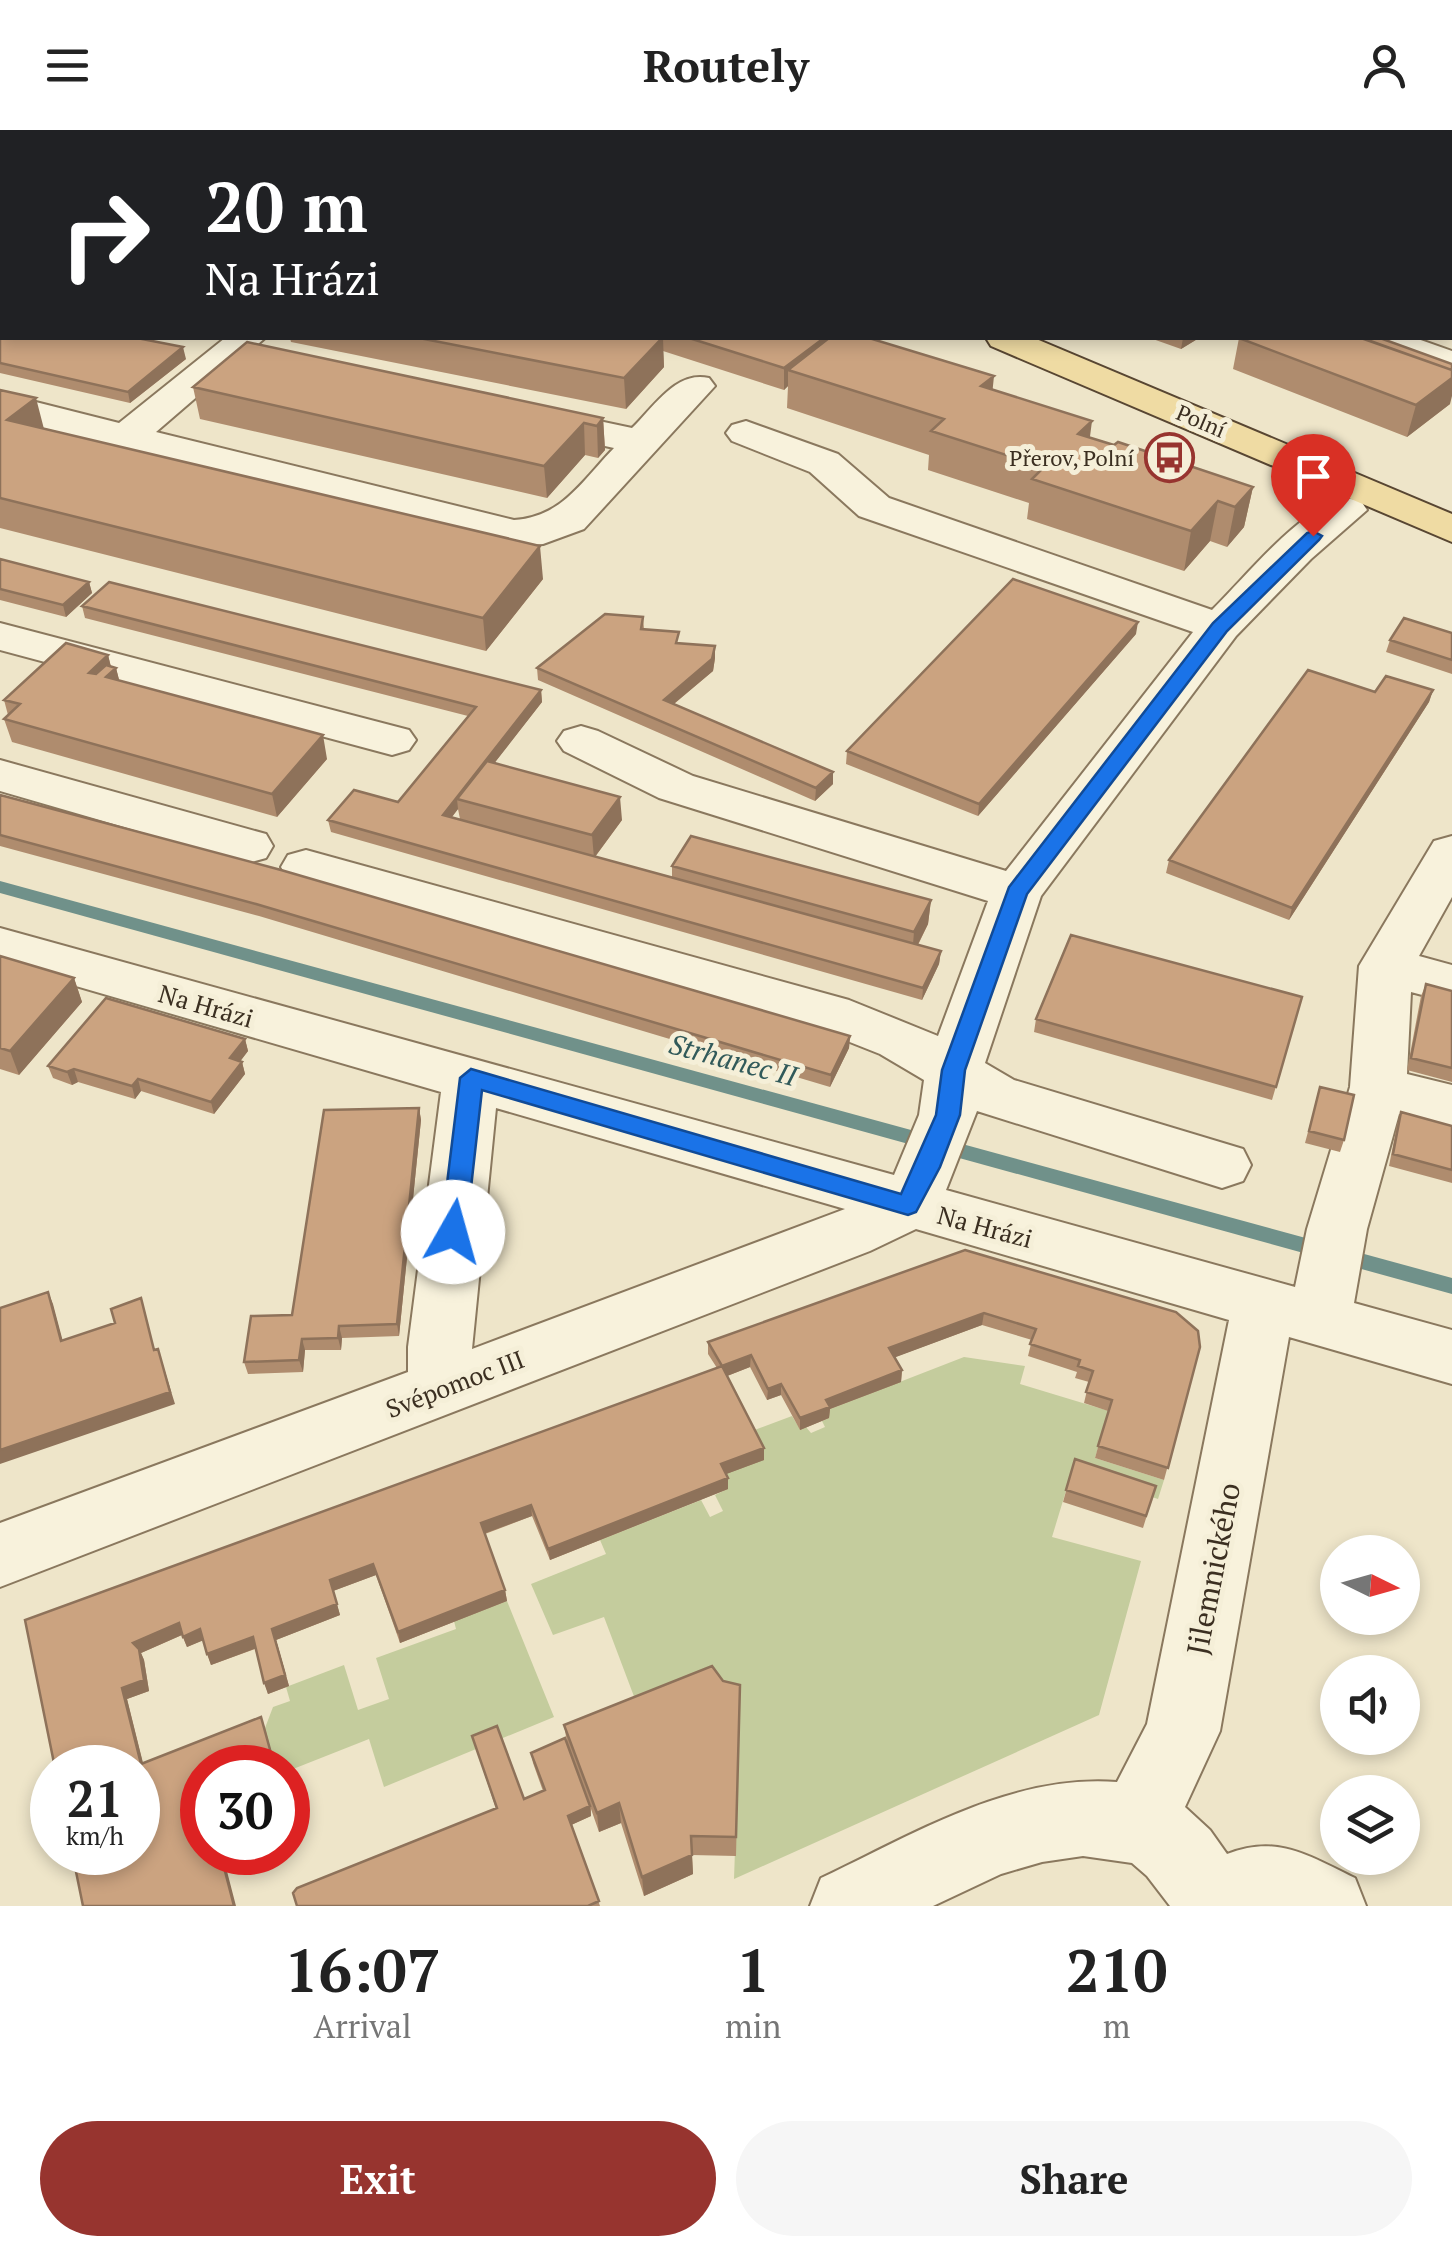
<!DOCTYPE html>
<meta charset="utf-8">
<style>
body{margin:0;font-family:"PT Serif",serif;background:#f6f6f6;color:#222;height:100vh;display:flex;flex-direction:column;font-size:38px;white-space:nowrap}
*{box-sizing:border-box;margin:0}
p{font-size:32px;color:#767676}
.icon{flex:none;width:55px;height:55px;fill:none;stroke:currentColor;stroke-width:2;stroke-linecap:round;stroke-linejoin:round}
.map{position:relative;height:1776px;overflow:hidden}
.details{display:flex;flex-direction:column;background:#fff;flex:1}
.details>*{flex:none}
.top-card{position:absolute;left:0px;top:0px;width:1452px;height:210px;box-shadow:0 5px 15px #0003;background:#202124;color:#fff;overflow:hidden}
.needle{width:65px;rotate:95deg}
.tools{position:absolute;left:1320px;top:1405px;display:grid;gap:20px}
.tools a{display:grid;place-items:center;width:100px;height:100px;border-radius:50%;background:#fff;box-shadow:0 5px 15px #0003;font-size:50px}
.speed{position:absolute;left:30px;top:1615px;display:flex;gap:20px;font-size:50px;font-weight:700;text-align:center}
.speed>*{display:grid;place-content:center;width:130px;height:130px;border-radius:50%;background:#fff;box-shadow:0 5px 15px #0003;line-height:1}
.speed small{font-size:25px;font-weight:400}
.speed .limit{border:15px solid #d22;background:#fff;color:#111}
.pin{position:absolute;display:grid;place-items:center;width:85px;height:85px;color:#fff;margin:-102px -42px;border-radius:50% 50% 50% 0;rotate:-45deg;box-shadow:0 0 10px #0007}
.pin .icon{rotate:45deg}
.me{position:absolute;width:110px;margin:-55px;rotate:7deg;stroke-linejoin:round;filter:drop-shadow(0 0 8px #0008)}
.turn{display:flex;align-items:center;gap:35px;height:210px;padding:0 40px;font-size:45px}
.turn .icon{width:130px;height:130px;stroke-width:2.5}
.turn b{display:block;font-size:70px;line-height:85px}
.eta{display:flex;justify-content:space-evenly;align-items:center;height:170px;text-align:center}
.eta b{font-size:60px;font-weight:700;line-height:70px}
.button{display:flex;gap:20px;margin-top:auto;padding:20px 40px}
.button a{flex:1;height:115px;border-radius:60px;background:#97342f;color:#fff;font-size:40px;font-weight:700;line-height:115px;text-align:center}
.button a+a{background:#f6f6f6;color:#222}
header{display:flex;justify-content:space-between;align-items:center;height:130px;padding:0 40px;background:#fff;font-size:45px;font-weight:700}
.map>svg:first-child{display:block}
</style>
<header><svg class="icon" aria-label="menu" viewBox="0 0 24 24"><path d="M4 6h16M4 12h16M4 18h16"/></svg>Routely<svg class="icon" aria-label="person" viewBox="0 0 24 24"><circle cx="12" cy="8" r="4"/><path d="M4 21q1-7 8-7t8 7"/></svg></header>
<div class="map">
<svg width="1452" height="1776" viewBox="0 0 1452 1776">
<rect width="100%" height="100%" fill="#eee5c9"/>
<path fill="#c4cc9d" d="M964 1227 1025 1236 1020 1254 1109 1281 1095 1328 1164 1350 1158 1369 1072 1341 1052 1407 1141 1431 1099 1585 734 1749 740 1576 641 1585 604 1487 553 1505 531 1454 606 1424 600 1410 701 1370 710 1387 723 1381 715 1365 727 1359 721 1346 749 1302 792 1286 800 1299 806 1297 811 1303 825 1297 822 1291 829 1288 825 1281Z
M507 1471 554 1587 384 1657 369 1609 288 1641V1638L276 1637 265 1598 273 1577 290 1571 286 1557 344 1535 358 1580 389 1569 376 1528 456 1499 454 1491Z"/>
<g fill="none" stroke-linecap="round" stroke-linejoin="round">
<path fill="#70918a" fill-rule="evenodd" d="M0 751 1452 1148V1164L0 763Z"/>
<defs>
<path id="minor" d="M301 0H338L340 2H303Z
M682 0H722L724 2H684Z
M797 0H834L836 2H799Z
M0 73H2V93H0Z
M1452 154V176L1450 177V155Z
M225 208H265L156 302 514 390C562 387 582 351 614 318L519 297 514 289 519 281 533 277 632 298C654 277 676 240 709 248L715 256 584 399 543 414 514 416 0 287V263L119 293Z
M1364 208H1415L1452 221V245L1369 216Z
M746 291 838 324 889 368 1212 480C1248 444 1285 397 1330 372 1341 367 1350 368 1361 371L1367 380 1311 429 1236 506 1041 766 985 933 1014 950 1243 1019 1251 1035 1243 1051 1222 1058 977 981 946 1060 1295 1157 1307 1099 1350 957 1359 836 1434 711 1452 706V767L1419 826 1452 835V873L1411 862 1407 944 1452 955V999L1399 984 1367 1099 1354 1173 1452 1200V1254L1289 1207 1220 1601 1185 1677 1210 1700 1227 1724C1278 1704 1309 1726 1355 1748L1366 1776H1170L1147 1746 1132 1733 1083 1726 1042 1732 1001 1744 933 1776H810L821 1748C914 1704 1011 1644 1117 1652L1147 1594 1229 1190 916 1099 870 1121 0 1457V1393L408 1242V1217L441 962 0 834V798L894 1045 919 985 924 950 880 924 832 905 288 749 281 737 288 725 306 720 849 870 938 906 988 771 659 668 564 621 557 611 564 601 581 596 598 601 693 646 1006 741 1193 502 859 386 810 342 732 311 726 303 732 295ZM496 978 845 1079 472 1219Z
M0 493 409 600 416 610 409 620 392 625 0 520Z
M0 630 266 704 273 716 266 728 248 733 0 661Z"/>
<path id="major" d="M398 0H441L443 2H400Z
M986 208H1034L1452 384V412L991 216Z"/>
</defs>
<use href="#minor" stroke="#8a785e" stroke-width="4"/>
<use href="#major" stroke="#584632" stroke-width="4"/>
<use href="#minor" fill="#f8f2dc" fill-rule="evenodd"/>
<use href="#major" fill="#efdba3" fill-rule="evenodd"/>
</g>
<path fill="#af8c6e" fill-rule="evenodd" d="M1143 0H1452V17L1450 16V2H1150Z
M2 5V59L0 58V6Z
M0 178 186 229 130 273 0 243Z
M290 208H828V209L993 260 1090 308 1253 357 1244 397 1227 417 1210 411 1184 441 1027 389 1029 373 928 340 929 325 787 278 788 256 784 260 663 221 664 237 626 279 291 212Z
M1150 208H1199L1181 219Z
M1239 208 1450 274 1407 307 1233 239Z
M193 257 603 288 605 320 598 328 585 325 547 368 200 289Z
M0 260 44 299 543 449 486 521 0 398Z
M0 429 89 452 92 463 66 487 0 470Z
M82 476 541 560 542 572 494 633 622 690 595 727 672 748V736L931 770 928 794 918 815 941 821 939 834 922 870 331 702 328 690 398 672 468 586 85 488ZM458 679 460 689 452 687Z
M643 487 644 499 679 514 715 516V528L713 541 674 574 833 642V654L815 671 538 550 537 538Z
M1452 503V544L1386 522 1390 510Z
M1136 504 978 686 846 634 847 621Z
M108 525 111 537 116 538 119 550 327 629 277 687 12 612 4 589 8 585 4 570Z
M1433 560 1429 572 1289 790 1166 743 1169 730 1375 562Z
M0 665 850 906 849 918 830 957 259 786 0 716Z
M0 826 74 848 82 872 19 945 0 939Z
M1426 854 1452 861V952L1407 940 1421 866Z
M1302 867 1272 970 1034 902 1036 889Z
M245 909 248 921 240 931 242 932 245 944 214 984 141 961 135 969 78 952 72 955 53 948 48 936Z
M1320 957 1344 1010 1340 1022 1305 1013Z
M419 978 421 990 399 1206 342 1208 341 1220H305L303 1242 248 1244 244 1232 292 1185Z
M1401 982 1452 996V1053L1389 1036 1397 995Z
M965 1120 1200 1217 1164 1350 1095 1328 1108 1281 1084 1273 1089 1252 1075 1248 1077 1242 1028 1226 1032 1210 982 1195 895 1227 902 1240 901 1252 830 1279 829 1288 800 1300 781 1265 767 1270 750 1237 727 1246 764 1318V1330L726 1344 728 1359 550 1430 532 1386 485 1404 505 1460 507 1471 400 1513 376 1445 333 1461 340 1485 276 1510 289 1556 268 1564 255 1519 211 1535 203 1510 187 1517 182 1505 141 1523 144 1530 149 1561 127 1569 143 1634 261 1587 265 1598 276 1638H202V1722L236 1776 25 1490 717 1238 708 1224V1212Z
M1075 1329 1156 1356 1143 1398 1063 1372Z
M723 1551 740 1555 736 1726 692 1725 693 1744 644 1766 621 1693 599 1702 591 1679V1686L571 1695 600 1776H297L496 1679 472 1606 524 1669 543 1661 533 1633 531 1623 567 1612 564 1595Z"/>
<path fill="#8e725a" d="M1452 64V94L1450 96V66Z
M662 208H663L664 237 626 279 624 248Z
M824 208H828L827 226 788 240V256L784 260V238Z
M1183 208H1199L1181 219Z
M183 217 186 229 130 273 128 262Z
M994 246 990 285 981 256Z
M1452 248V266L1450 274 1407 307 1416 275Z
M36 268 44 299 7 290Z
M603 288 605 320 598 328 597 296Z
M1092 291 1087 330 1078 304Z
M584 293 585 325 547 368 544 336Z
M1253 357 1244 397 1227 417 1235 377Z
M1218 371 1210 411 1184 441 1191 401Z
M540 416 543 449 486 521 483 488Z
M89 452 92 463 66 487 63 475Z
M1138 492 1136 504 978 686 979 674Z
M715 516V528L713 541 664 582V570Z
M108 525 112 541 116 538 122 561 89 543Z
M541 560 542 572 465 671 457 669 458 679 444 697 443 685Z
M1433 560 1429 572 1289 790 1292 778Z
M323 605 327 629 277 687 272 664Z
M833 642V654L815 671 816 658Z
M620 667 622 690 594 728 592 705Z
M931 770 928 794 912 826 914 802Z
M941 821 939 834 922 870 923 858Z
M74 848 82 872 19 945 10 921Z
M850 906 849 918 830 957 831 945Z
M245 909 248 921 233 941 230 928Z
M242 932 245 944 214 984 211 972Z
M74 939 78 952 72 955 67 942Z
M138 949 141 961 135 969 132 956Z
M419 978 421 990 399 1206 397 1194Z
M48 1162 53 1174 66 1223 61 1211Z
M984 1183 982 1195 888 1230 889 1218Z
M339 1196 342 1208 341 1220 338 1208Z
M302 1209 305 1220 303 1242 299 1230Z
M158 1219 175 1274 0 1334V1320Z
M751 1225 750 1237 722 1248V1236Z
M902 1240 901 1252 830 1279 829 1288 800 1300V1288L826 1270Z
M781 1254V1265L767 1270 768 1259Z
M764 1318V1330L721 1346V1334Z
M728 1348V1359L550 1430 548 1419Z
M531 1375 532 1386 483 1404 481 1393Z
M373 1434 376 1445 333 1461 330 1450Z
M505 1460 507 1471 400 1513 398 1502Z
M337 1474 340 1485 276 1510 289 1556 268 1564 264 1553 272 1499Z
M179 1493 184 1504 141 1523 144 1530 149 1561 127 1569 146 1645 141 1634 122 1558 133 1513Z
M200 1499 204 1510 187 1517 183 1507Z
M253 1507 257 1518 211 1535 207 1524Z
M619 1673 621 1693 599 1702 597 1683Z
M590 1676 591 1686 569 1696 568 1686Z
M220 1722H222L236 1776H234Z
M692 1725 693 1744 644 1766 642 1747Z"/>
<path fill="#cba380" stroke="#8e725a" stroke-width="2.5" d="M10 0H53L66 2H6Z
M71 0H159L173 2H67Z
M1256 0H1407L1411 2H1264Z
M2 5V25H0V6Z
M1450 18 1452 19V64L1450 66Z
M0 90 2 91V139L0 138Z
M0 178H2V208H137L183 217 128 262 0 233Z
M419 208H662L624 248Z
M689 208H824L784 238Z
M829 208H869L994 246 981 256 1092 291 1078 304 1114 315 1118 312 1253 357 1235 377 1218 371 1191 401 1032 349 1044 337 931 301 944 289 788 240Z
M1239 208H1361L1452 240V248L1416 275Z
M1362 208H1380L1452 234V240Z
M247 212 603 288 597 296 584 293 544 336 193 257Z
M0 260 36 268 7 290 540 416 483 488 0 368Z
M0 429 89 452 63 475 0 459Z
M1013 449 1138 492 979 674 847 621Z
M109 452 541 560 443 685 941 821 923 858 328 690 354 660 398 672 476 577 82 476Z
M605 484 643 487 641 499 679 502 676 513 715 516 712 529 664 570 833 642 816 658 537 538Z
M1404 488 1452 503V530L1390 510Z
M66 513 108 525 89 543 96 544 106 535 116 538 106 547 323 605 272 664 4 589 20 574 4 570Z
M1308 540 1375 562 1386 546 1433 560 1292 778 1169 730Z
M487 631 620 667 592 705 457 669Z
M0 665 281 740 850 906 831 945 256 774 0 705Z
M691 706 931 770 914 802 672 736Z
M1071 805 1302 867 1276 957 1036 889Z
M0 826 74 848 10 921 0 918Z
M1426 854 1452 861V938L1411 928Z
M106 868 245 909 230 928 242 932 211 972 138 949 132 956 74 939 67 942 48 936Z
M1320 957 1354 965 1344 1010 1309 1001Z
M419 978 397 1194 339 1196 338 1208 302 1209 299 1230 244 1232 251 1186 292 1185 324 980Z
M1401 982 1452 996V1040L1393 1024Z
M965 1120 1176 1182 1198 1201 1200 1217 1168 1338 1098 1316 1112 1270 1086 1262 1093 1241 1078 1236 1080 1230 1030 1214 1036 1199 984 1183 889 1218 902 1240 826 1270 830 1277 800 1288 781 1254 768 1259 751 1225 722 1236 708 1212Z
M48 1162 61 1211 115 1193 111 1179 141 1168 154 1220 158 1219 170 1262 0 1320V1178Z
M722 1236 764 1318 721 1334 728 1348 548 1419 531 1375 481 1393 505 1460 398 1502 373 1434 330 1450 337 1474 272 1499 285 1545 264 1553 253 1507 207 1524 200 1499 183 1507 179 1493 133 1513 139 1519 144 1550 122 1558 141 1634 261 1587 274 1634 266 1638H202V1722H220L234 1776H83L72 1722H138V1638H55L25 1490Z
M1075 1329 1156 1356 1146 1386 1066 1360Z
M712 1536 723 1551 740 1555 736 1707 691 1706 692 1725 642 1747 619 1673 597 1683 564 1595Z
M497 1596 524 1669 545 1660 531 1623 565 1608 590 1676 568 1686 599 1771 588 1776H297L293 1763 297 1758 497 1678 472 1606Z"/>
<path fill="#1a73e8" stroke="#114b97" stroke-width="2.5" d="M1313 401 1322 406 1319 410 1227 501 1027 764 965 940 960 985 940 1037 916 1082 908 1085 482 960 466 1102 462 1109H444L441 1102 460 948 471 939 901 1064 936 985 942 940 1009 757 1213 493 1307 403Z"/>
<defs>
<symbol id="bus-ring" viewBox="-11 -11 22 22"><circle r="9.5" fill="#f5efd8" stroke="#97342f" stroke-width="1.5"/><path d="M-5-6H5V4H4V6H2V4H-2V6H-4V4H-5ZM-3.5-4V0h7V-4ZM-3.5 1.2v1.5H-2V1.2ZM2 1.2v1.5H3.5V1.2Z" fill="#97342f"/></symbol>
</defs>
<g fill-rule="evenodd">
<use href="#bus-ring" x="1142" y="300" width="55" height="55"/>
</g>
<g text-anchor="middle" stroke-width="10" stroke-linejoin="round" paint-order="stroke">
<g font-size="22" fill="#3b2f21" stroke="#f5efd8">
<text transform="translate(1201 291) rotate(23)" y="8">Polní</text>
</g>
<g font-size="22" fill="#3b2f21" stroke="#f5efd8" text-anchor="end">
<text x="1134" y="336">Přerov, Polní</text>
</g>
<g font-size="25" fill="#3b2f21" stroke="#f5efd8">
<text transform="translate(206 876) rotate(16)" y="9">Na Hrázi</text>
<text transform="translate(985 1097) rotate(15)" y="9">Na Hrázi</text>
<text transform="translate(455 1254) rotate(-21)" y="9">Svépomoc III</text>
</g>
<g font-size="28" font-style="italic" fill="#315a5a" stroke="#f5efd8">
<text transform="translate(733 930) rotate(15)" y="10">Strhanec II</text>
</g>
<g font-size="30" fill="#3b2f21" stroke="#f5efd8">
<text transform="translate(1214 1439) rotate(-79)" y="10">Jilemnického</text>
</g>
</g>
</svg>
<div class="tools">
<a><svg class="needle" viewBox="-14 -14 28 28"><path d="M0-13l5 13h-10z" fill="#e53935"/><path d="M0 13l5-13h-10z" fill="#767676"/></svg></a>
<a><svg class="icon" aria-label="sound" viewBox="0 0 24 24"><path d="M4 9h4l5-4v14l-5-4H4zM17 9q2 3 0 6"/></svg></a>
<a><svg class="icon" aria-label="layers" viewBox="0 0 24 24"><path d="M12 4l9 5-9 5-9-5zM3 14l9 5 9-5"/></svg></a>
</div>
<div class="speed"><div>21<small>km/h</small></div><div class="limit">30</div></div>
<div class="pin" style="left:1313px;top:406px;background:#d93025"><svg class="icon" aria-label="arrive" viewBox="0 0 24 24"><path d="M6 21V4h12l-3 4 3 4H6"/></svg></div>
<svg class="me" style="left:453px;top:1102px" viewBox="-20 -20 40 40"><circle r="19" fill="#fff"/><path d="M0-13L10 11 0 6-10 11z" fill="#1a73e8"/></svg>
<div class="top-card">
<div class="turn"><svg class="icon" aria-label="right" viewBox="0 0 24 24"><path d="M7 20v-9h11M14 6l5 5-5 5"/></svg><div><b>20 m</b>Na Hrázi</div></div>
</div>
</div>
<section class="details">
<div class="eta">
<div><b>16:07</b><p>Arrival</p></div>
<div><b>1</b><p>min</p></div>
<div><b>210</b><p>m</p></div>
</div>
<div class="button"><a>Exit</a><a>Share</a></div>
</section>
